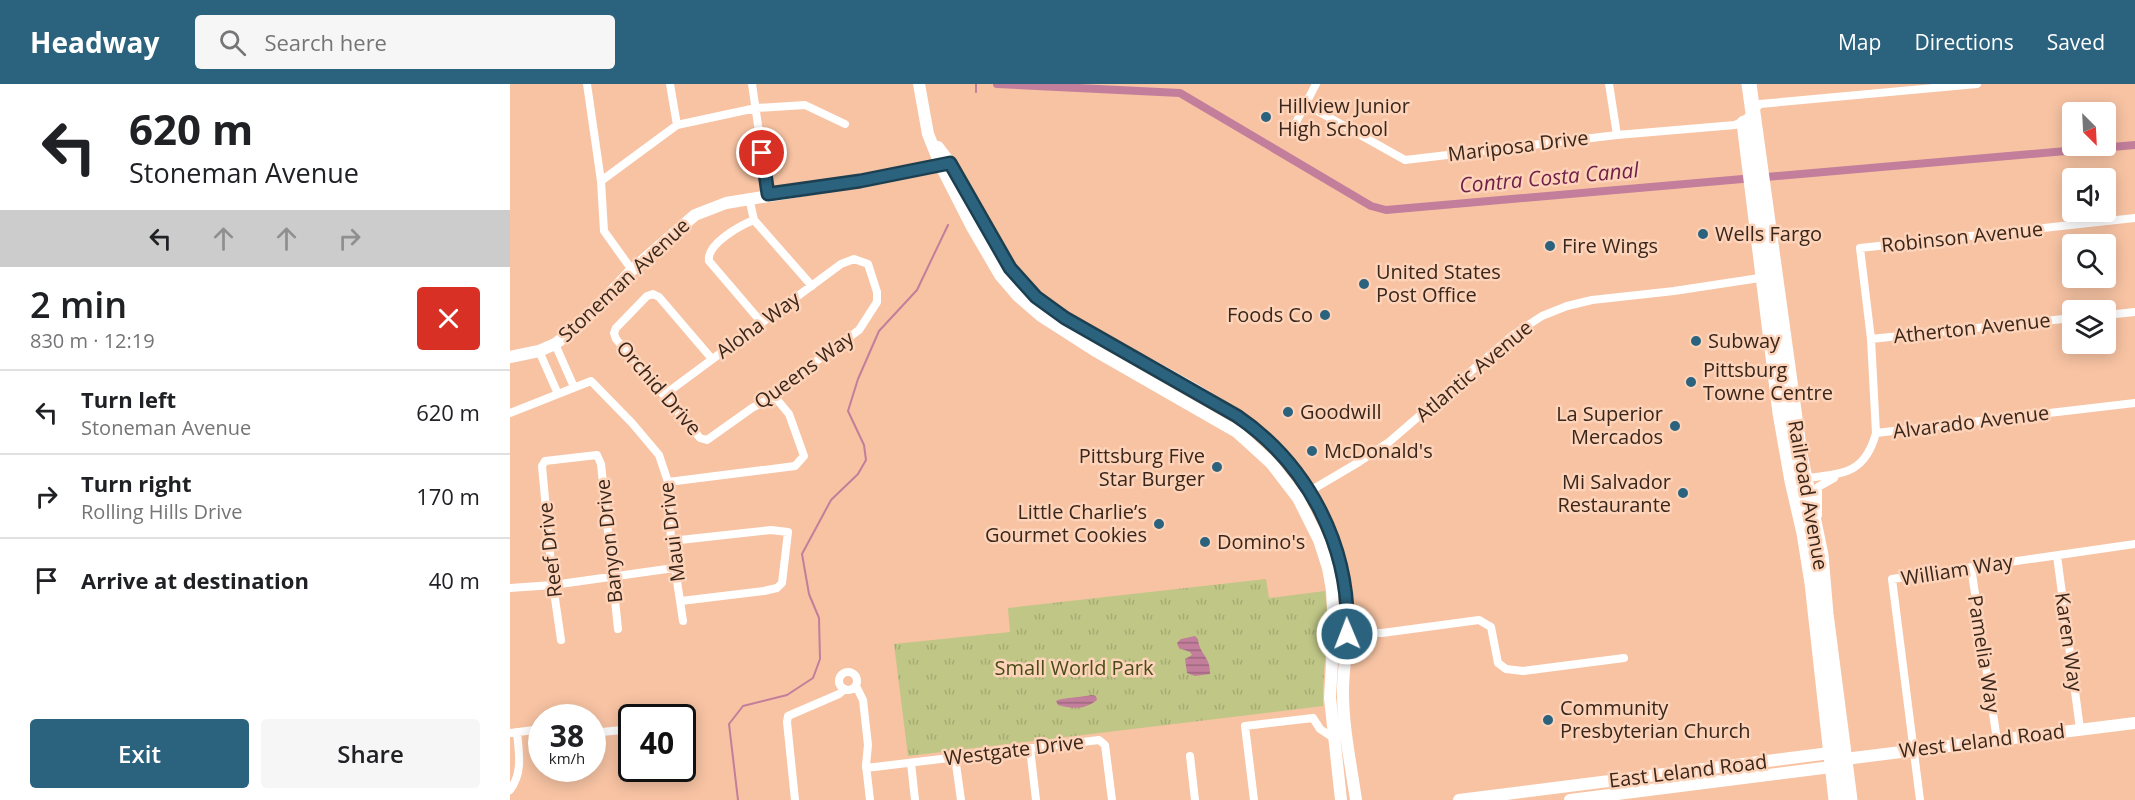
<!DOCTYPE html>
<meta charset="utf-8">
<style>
body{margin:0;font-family:"Open Sans",sans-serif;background:#f6f6f6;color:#202124;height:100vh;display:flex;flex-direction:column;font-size:22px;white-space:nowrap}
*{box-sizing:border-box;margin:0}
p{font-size:20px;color:#757577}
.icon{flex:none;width:33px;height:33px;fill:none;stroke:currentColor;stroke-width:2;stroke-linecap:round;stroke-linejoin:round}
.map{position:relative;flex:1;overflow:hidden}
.drawer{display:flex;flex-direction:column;background:#fff;width:510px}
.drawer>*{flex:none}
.guide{background:#fff;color:#202124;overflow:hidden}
.needle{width:39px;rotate:156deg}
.controls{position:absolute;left:1552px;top:18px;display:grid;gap:12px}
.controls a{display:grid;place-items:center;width:54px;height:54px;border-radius:6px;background:#fff;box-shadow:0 3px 15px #0003;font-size:30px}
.speed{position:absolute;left:18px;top:620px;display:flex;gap:12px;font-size:30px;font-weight:700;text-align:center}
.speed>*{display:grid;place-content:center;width:78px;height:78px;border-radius:50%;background:#fff;box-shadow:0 3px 15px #0003;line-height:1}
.speed small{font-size:15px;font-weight:400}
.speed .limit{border:3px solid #111;border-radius:9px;background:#fff;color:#111}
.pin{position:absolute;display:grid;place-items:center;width:51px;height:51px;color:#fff;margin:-26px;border:3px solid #fff;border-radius:50%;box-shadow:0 2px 6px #0007}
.me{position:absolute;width:66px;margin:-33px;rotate:359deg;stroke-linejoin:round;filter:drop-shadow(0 0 4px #0008)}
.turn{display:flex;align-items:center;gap:21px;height:126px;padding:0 30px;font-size:27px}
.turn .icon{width:78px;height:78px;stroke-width:2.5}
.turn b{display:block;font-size:42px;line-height:51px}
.lanes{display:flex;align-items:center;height:57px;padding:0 30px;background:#0003;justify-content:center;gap:30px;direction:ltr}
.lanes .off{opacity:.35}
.round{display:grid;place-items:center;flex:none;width:63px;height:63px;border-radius:6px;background:#f6f6f6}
.headline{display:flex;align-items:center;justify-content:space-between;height:102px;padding:0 30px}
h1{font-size:36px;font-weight:600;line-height:45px}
.primary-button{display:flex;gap:12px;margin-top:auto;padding:12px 30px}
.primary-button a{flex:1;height:69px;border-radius:6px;background:#2b627d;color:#fff;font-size:24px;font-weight:600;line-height:69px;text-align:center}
.primary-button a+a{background:#f6f6f6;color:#202124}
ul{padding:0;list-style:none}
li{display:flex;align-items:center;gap:18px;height:84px;padding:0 30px;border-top:2px solid #e0e0e0}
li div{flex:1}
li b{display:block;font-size:22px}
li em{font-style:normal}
header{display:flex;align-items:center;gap:36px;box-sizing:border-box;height:84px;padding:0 30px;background:#2b627d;color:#fff}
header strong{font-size:28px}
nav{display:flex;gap:33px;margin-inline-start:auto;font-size:21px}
.search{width:420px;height:54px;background:#f6f6f6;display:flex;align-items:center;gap:15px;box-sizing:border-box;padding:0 21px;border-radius:6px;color:#757577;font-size:22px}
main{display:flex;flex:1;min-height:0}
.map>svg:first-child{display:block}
</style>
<header>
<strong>Headway</strong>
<div class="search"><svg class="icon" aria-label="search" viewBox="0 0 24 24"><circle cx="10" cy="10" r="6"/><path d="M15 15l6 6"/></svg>Search here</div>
<nav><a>Map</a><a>Directions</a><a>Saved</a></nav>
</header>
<main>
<section class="drawer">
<div class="guide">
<div class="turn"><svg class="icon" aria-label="left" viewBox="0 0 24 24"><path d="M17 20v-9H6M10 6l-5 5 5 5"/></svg><div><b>620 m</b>Stoneman Avenue</div></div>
<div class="lanes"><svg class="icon" aria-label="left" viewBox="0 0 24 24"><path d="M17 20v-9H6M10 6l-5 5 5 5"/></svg><svg class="icon off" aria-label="ahead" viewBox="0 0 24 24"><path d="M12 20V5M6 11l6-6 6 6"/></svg><svg class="icon off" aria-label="ahead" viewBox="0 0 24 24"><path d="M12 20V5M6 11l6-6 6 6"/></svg><svg class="icon off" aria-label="right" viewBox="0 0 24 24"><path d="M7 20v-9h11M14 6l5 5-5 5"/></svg></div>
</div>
<div class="headline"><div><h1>2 min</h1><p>830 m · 12:19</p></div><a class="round" style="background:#d93025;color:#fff"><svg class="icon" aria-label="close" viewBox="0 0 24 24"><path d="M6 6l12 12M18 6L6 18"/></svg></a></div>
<ul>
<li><svg class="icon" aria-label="left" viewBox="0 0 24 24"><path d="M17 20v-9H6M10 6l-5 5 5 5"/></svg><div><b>Turn left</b><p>Stoneman Avenue</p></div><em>620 m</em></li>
<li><svg class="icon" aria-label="right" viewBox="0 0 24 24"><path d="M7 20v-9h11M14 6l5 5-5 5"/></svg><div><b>Turn right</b><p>Rolling Hills Drive</p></div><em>170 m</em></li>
<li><svg class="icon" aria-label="arrive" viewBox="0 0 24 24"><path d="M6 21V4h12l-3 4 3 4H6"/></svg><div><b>Arrive at destination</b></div><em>40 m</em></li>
</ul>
<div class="primary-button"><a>Exit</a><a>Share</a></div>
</section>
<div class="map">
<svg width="1625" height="716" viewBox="0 0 1625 716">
<defs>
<pattern id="park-tufts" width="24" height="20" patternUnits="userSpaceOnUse" patternTransform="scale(1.5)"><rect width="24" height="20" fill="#c0c686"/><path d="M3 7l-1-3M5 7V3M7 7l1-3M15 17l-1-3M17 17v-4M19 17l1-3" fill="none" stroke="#a6aa73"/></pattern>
<pattern id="water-rules" width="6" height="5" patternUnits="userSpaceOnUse" patternTransform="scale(1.5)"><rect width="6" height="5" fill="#c27e9b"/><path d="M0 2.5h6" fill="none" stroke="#9f677e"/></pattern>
</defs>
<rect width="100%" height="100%" fill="#f7c3a3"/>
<path fill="url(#park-tufts)" d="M756 495 759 514 815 507C821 545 812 584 813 622L398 672 384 560 500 548 498 524Z"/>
<path fill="url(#water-rules)" d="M685 552 688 555C689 570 701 573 700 590L685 592 677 589 675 575 682 571 680 568 669 564 667 559 671 555Z
M582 611 586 612 587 616C574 626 563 625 548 621L546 617C550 614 573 613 582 611Z"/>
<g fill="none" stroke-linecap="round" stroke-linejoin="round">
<path stroke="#c27e9b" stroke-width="2" d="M466 8V0
M228 716 219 640 233 622 277 611 303 594 310 575 309 534 299 510 292 470 321 416 348 390 356 376 354 361 338 327 348 295 369 247 407 206 438 141"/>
<path stroke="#c27e9b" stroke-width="8" d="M487 0 670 9 861 122 876 126 1625 61"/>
<path stroke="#fff" stroke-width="8" d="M77 0 91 97 94 147 122 186
M160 0 167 41
M242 0 258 110
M1099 0 1107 51
M795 20 895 76 1107 51 1225 41 1234 37 1250 20 1467 0
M781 48 806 0
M91 97 167 41 246 24 295 21 335 40
M239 114 244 136 302 202
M244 136C231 141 196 160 199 177L252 239
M1596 231 1625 228
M1361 255 1563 234
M45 260 64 303
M29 267 48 310
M154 311 331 180 344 175 358 180 367 208V218L349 246 279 297 264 312 242 324 197 356 190 354 106 255 104 249 106 244 137 212 143 210 149 213 202 275
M0 329 81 297 122 339 149 371 158 398 161 457 173 537
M1366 349 1361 255 1350 164 1625 134
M1291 395C1330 389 1354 393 1366 349L1625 319
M158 398 285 382 294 372 279 330 264 312
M788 414 849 378 879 358 1003 251 1032 232 1057 222 1082 216 1164 207 1256 193
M1308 431V403L1324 394
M161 457 261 446 278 448 272 499 267 504 254 507 171 517
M1547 472 1570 645
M1461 483 1487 656
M0 504 43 501 164 484
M824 549H872L969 536 981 543 988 579 996 585 1013 587 1114 574
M51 556 43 501 32 382 35 377 87 371 91 380 108 545
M329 597a9 9 0 1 1 18 0a9 9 0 1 1-18 0Z
M346 602 353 616 358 661 356 681 360 716
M803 634 810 645 825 655
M172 639H174
M0 649 32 645
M82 649 122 645
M520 664 526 716
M680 672 685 716
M445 673 451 716
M401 679 405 716
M356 684 589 656 595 661 602 716
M0 706C13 688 9 670 7 648
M285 716 277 638 278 632 329 610 335 605
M744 716 735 642 803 634
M1410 716 1382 495 1625 460"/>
<path stroke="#fff" stroke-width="12" d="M409 0 418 50 430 80 462 143 490 191 508 212 531 232 584 266 727 348 761 379 788 414 809 456 818 484 822 506 824 542 820 614 831 716
M428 63 440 79C465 124 487 176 525 212 546 232 573 244 598 258 695 312 788 349 827 464 835 491 839 521 838 549 836 569 833 588 833 608 833 644 841 681 846 716
M0 273 29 267 45 260 69 242 122 186 185 131 216 119 349 97 435 79
M949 716 1320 669 1329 673
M1060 716 1321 683 1335 675 1625 639"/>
<path stroke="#fff" stroke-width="15" d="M1239 0 1290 370 1311 471 1316 530 1340 716
M1234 39 1270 329 1282 397 1294 449 1302 499 1326 716"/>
</g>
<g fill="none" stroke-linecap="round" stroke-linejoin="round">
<defs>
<path id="route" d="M252 69 258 110 350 97 440 79 500 184 526 213 555 234 727 332C799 381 841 464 837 550"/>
</defs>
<use href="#route" stroke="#1c4051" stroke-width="15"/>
<use href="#route" stroke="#2b627d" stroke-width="10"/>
</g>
<g fill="#2b627d" stroke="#fdd3b9" stroke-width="2">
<circle cx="756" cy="33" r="6"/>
<circle cx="1193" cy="150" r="6"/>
<circle cx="1040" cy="162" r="6"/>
<circle cx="854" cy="200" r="6"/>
<circle cx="815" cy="231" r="6"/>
<circle cx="1186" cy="257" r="6"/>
<circle cx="1181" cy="298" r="6"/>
<circle cx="778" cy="328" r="6"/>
<circle cx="1165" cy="342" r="6"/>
<circle cx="802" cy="367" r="6"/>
<circle cx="707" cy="383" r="6"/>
<circle cx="1173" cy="409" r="6"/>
<circle cx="649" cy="440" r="6"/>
<circle cx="695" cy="458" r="6"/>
<circle cx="1038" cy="636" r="6"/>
</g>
<g text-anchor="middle" stroke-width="5" stroke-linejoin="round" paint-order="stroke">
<g font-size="20" fill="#3a261a" stroke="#fdd3b9" text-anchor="start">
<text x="768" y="29">Hillview Junior<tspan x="768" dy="23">High School</tspan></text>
<text x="1205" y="157">Wells Fargo</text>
<text x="1052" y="169">Fire Wings</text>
<text x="866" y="195">United States<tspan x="866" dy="23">Post Office</tspan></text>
<text x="803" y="238" text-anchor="end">Foods Co</text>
<text x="1198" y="264">Subway</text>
<text x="1193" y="293">Pittsburg<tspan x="1193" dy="23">Towne Centre</tspan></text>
<text x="790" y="335">Goodwill</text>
<text x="1153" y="337" text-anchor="end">La Superior<tspan x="1153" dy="23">Mercados</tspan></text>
<text x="814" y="374">McDonald's</text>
<text x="695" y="379" text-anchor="end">Pittsburg Five<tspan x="695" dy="23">Star Burger</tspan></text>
<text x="1161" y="405" text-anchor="end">Mi Salvador<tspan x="1161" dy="23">Restaurante</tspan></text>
<text x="637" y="435" text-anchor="end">Little Charlie’s<tspan x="637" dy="23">Gourmet Cookies</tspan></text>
<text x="707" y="465">Domino's</text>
<text x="1050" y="631">Community<tspan x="1050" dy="23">Presbyterian Church</tspan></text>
</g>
<g font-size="20" fill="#3a261a" stroke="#fdd3b9">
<text transform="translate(1008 62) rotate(-7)" y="7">Mariposa Drive</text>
<text transform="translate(1452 153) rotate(-6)" y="7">Robinson Avenue</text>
<text transform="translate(114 196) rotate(-43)" y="7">Stoneman Avenue</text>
<text transform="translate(248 241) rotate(-36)" y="7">Aloha Way</text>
<text transform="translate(1462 244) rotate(-6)" y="7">Atherton Avenue</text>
<text transform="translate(294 286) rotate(-36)" y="7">Queens Way</text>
<text transform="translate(964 287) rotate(-40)" y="7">Atlantic Avenue</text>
<text transform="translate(149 304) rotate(49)" y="7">Orchid Drive</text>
<text transform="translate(1461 338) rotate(-7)" y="7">Alvarado Avenue</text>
<text transform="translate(1298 411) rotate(80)" y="7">Railroad Avenue</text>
<text transform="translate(162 448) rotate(-97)" y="7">Maui Drive</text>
<text transform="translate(99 457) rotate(-96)" y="7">Banyon Drive</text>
<text transform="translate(40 466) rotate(-96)" y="7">Reef Drive</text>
<text transform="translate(1447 486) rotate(-9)" y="7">William Way</text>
<text transform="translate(1559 558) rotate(82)" y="7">Karen Way</text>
<text transform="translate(1474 570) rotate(81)" y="7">Pamelia Way</text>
<text transform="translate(1472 657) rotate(-7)" y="7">West Leland Road</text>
<text transform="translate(504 666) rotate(-7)" y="7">Westgate Drive</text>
<text transform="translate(1178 687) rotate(-7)" y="7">East Leland Road</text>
</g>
<g font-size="20" fill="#494c18" stroke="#fdd3b9">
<text x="564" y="591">Small World Park</text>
</g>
<g font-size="21" font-style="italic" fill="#701f49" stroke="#fdd3b9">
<text transform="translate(1039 94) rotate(-5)" y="7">Contra Costa Canal</text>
</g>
</g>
</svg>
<div class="controls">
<a><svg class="needle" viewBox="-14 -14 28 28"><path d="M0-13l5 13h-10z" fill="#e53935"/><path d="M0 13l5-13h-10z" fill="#757577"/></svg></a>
<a><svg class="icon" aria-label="sound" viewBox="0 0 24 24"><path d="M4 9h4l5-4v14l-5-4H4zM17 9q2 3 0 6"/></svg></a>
<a><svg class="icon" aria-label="search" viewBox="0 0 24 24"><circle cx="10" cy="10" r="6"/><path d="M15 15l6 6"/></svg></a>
<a><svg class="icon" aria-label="layers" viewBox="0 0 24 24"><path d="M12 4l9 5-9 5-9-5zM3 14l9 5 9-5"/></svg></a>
</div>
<div class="speed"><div>38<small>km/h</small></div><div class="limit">40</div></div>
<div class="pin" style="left:252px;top:69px;background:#d93025"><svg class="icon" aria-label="arrive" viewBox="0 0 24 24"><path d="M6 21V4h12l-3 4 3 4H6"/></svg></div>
<svg class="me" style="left:837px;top:550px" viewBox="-20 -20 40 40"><circle r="17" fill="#2b627d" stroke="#fff" stroke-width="3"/><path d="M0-11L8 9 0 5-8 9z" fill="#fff"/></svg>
</div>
</main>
